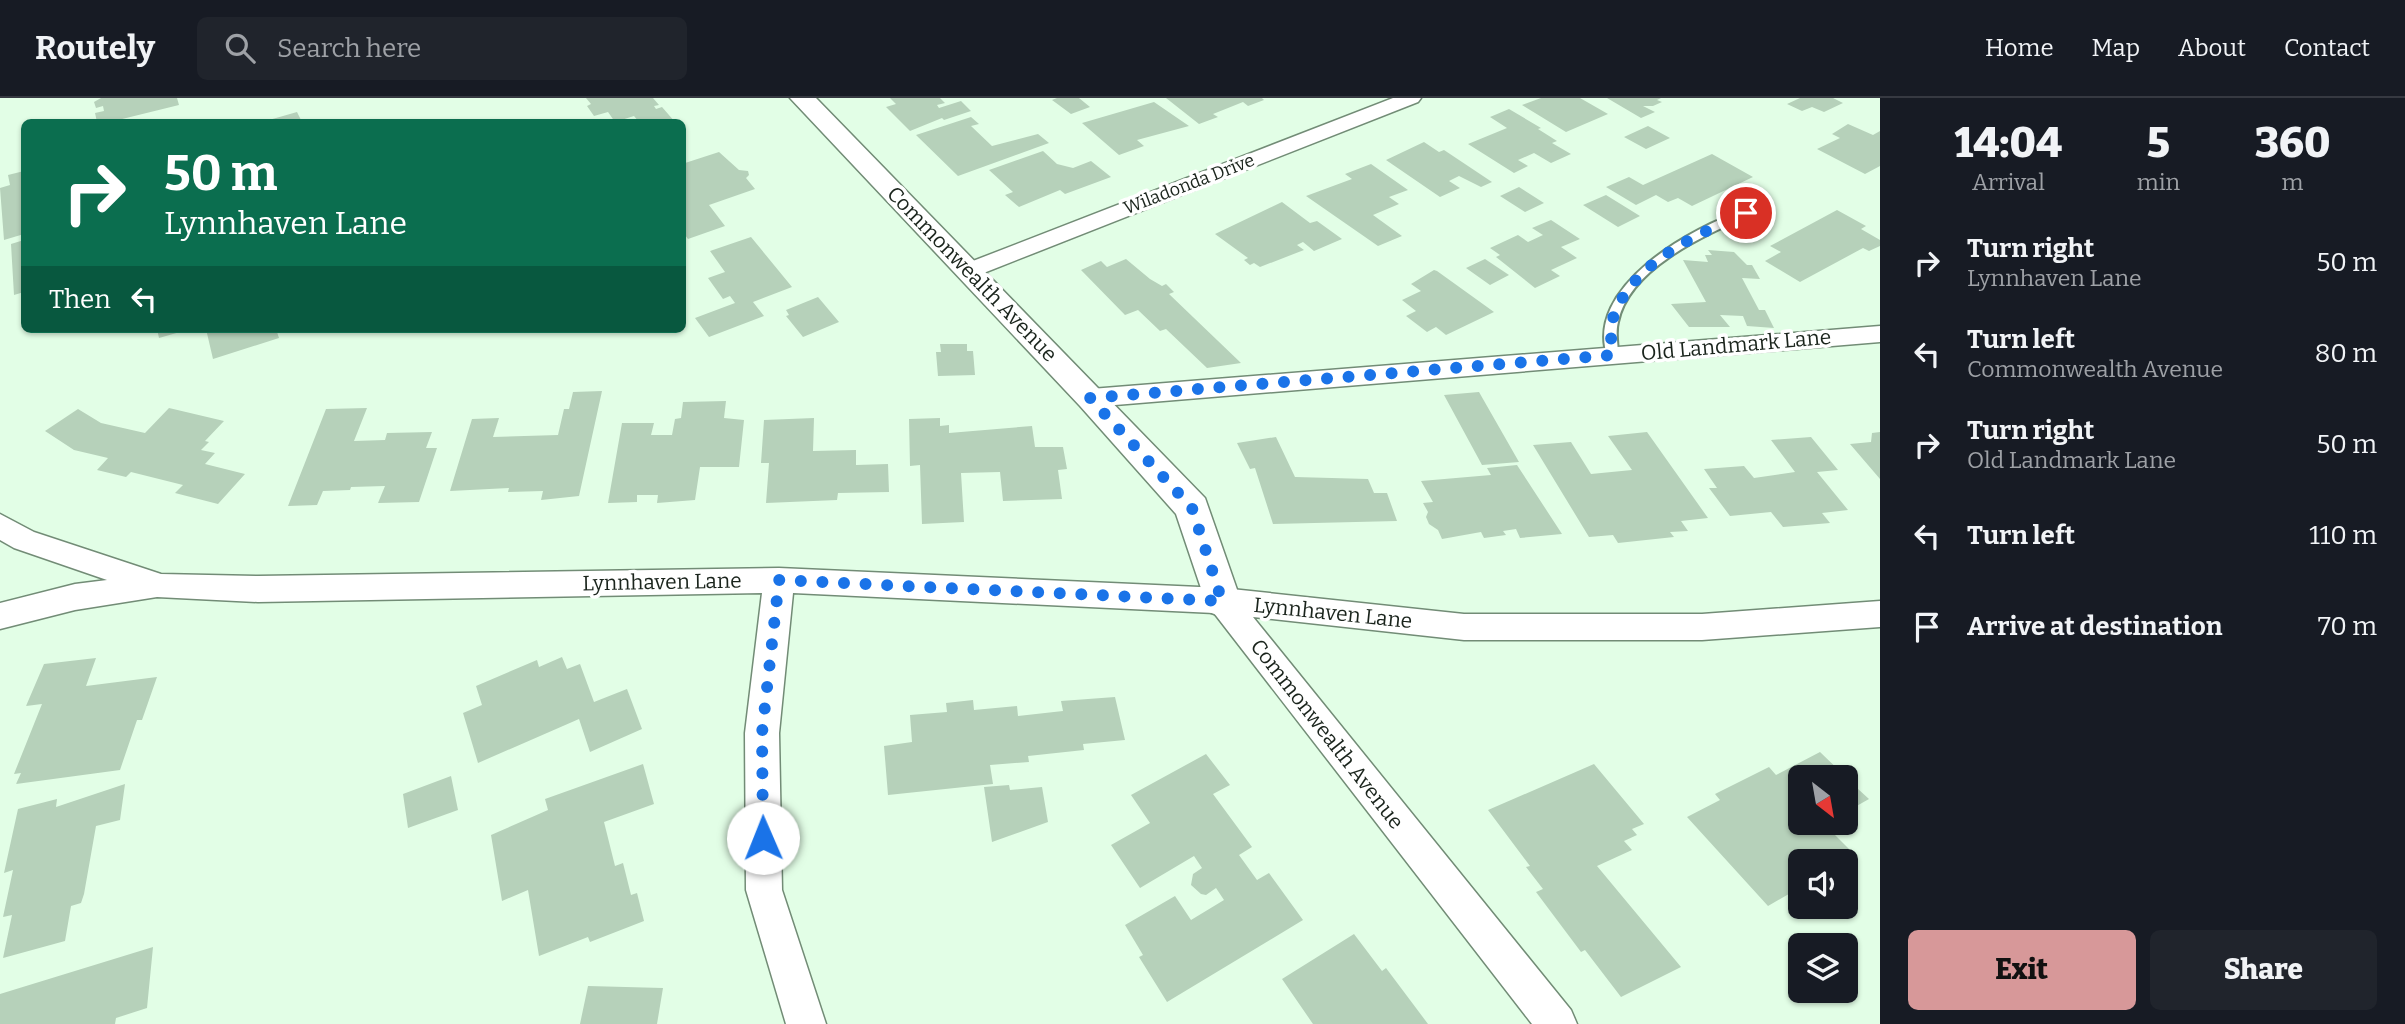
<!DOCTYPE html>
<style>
body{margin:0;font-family:Bitter,serif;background:#20242c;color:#f1f3f6;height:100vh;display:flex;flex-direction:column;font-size:26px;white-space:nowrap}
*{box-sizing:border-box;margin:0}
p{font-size:23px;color:#9ea1a6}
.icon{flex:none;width:38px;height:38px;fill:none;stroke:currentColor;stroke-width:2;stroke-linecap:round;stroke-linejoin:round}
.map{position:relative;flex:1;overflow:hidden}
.drawer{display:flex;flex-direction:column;background:#171b24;width:525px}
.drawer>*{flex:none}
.hud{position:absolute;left:21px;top:21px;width:665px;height:214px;border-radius:10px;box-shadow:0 2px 5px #0004;background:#0b6e4f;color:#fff;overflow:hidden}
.needle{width:46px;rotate:149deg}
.tools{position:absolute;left:1788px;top:667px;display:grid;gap:14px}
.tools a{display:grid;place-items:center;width:70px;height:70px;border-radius:10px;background:#171b24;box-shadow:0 2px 5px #0004;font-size:35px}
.pin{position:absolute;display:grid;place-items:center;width:60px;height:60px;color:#fff;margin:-30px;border:4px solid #fff;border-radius:50%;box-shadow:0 2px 7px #0007}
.me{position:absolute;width:77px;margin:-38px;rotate:359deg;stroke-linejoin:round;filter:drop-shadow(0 0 5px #0008)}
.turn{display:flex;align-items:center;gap:24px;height:147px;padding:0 28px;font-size:32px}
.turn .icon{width:91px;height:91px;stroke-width:2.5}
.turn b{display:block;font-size:49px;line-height:60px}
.then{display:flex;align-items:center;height:66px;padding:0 28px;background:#0003;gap:14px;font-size:26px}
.eta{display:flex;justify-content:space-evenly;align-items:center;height:119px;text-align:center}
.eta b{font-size:42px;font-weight:800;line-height:49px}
.action{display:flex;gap:14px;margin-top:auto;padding:14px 28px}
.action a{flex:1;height:80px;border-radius:10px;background:#d79899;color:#111;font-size:28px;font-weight:800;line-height:80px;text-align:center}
.action a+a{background:#20242c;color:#f1f3f6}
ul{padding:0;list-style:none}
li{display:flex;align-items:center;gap:21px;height:91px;padding:0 28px}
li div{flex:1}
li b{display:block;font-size:26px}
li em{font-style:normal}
header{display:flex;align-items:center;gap:42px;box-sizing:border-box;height:98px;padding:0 35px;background:#171b24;border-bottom:2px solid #363941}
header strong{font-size:33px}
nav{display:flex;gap:38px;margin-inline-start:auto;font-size:24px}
.search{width:490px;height:63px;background:#20242c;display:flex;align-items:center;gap:18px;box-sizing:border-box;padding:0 24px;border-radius:10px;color:#9ea1a6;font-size:26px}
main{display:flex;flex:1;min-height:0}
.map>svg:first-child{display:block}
</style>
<header>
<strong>Routely</strong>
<div class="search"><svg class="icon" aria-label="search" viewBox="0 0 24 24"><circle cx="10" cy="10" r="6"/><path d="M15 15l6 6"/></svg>Search here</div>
<nav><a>Home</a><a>Map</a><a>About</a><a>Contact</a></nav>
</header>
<main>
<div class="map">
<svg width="1880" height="926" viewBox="0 0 1880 926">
<rect width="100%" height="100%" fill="#e2fee6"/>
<path fill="#b6d1ba" d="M101 0H177L179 7 110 24H97L95 15 104 13 103 8 96 10 94 4Z
M586 0H653L659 7 654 8 656 11 662 9 675 24H639L634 18 615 24 608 14 594 18 587 8 591 6Z
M890 0H940L945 5 937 7 939 10 961 3 971 13 944 22 942 20 910 33 886 9 896 6Z
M1057 0H1079L1090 9 1071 16 1052 2Z
M1166 0H1262L1264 2 1248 8 1243 4 1213 16 1218 19 1199 26Z
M1541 0H1580L1608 16 1566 34 1522 7Z
M1607 0H1661L1657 2 1662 4 1653 8H1643L1655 14 1641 20Z
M1800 0H1833L1843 5 1824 14 1812 9 1802 13 1787 6Z
M1154 4 1189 28 1137 42 1144 48 1119 57 1082 25Z
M1509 11 1541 30 1538 31 1557 43 1552 45 1571 56 1551 65 1534 55 1518 62 1528 68 1514 75 1468 46 1507 30 1490 19Z
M297 14 302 24H262Z
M971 19 979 26 971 28 992 48 1038 36 1049 45 958 78 916 37Z
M1848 26 1873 37 1880 33V68L1865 76 1817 51 1840 40 1832 36Z
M1648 28 1670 40 1646 51 1624 39Z
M1424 44 1439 54 1444 52 1492 84 1481 89 1459 78 1449 83 1460 90 1440 99 1386 62Z
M1043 53 1057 66 1073 70 1091 63 1111 79 1065 96 1060 92 1019 109 1005 97 1013 94 989 72Z
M719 54 739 72 748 73 749 77 746 80 755 91 709 107 725 128 688 141 682 133V66Z
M1712 56 1753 79 1692 108 1678 100 1668 104 1656 97 1636 107 1606 89 1629 79 1643 87Z
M1371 66 1408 92 1389 99 1399 106 1373 117 1402 138 1378 148 1306 98 1352 81 1345 76Z
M24 73V136L4 142 0 90 10 87 8 77Z
M1519 89 1544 105 1525 114 1500 98Z
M1606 97 1640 118 1618 129 1583 107Z
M1282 104 1310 125 1317 123 1342 141 1314 153 1303 144 1297 147 1304 152 1260 169 1254 165 1250 167 1244 162 1248 160 1215 136Z
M1837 112 1866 128 1861 131 1880 142V148L1869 153 1863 150 1800 184 1765 163 1781 154 1770 148Z
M1551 122 1580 141 1561 149 1577 160 1551 172 1560 178 1535 190 1496 159 1500 157 1490 150 1518 137 1528 144 1543 137 1532 130Z
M751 139 792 189 753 204 764 218 709 239 695 220 735 205 730 198 723 201 708 180 725 174 710 153Z
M24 142V194L14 197 11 146Z
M1708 152 1734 154 1747 167H1752L1760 181 1742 180 1759 212H1765L1774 230 1747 228 1743 218 1720 217 1730 229H1689L1671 206 1706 204 1683 162 1708 164 1705 157H1712Z
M1126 161 1150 181 1162 188 1166 186 1174 194 1169 196 1241 265 1207 270 1166 231 1160 233 1138 212 1125 217 1081 172 1101 163 1107 169Z
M1485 161 1509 177 1490 187 1466 170Z
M1434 172 1437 173 1494 214 1446 237 1436 229 1427 234 1406 218 1416 213 1402 202 1421 193 1411 186Z
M818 199 839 224 803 239 786 218 789 217 786 212Z
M157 231H187V232L159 240Z
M206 231H276L279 240 213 261Z
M940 246H967V253H973L975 277 938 278 936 254H941Z
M602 293 579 398 541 402 543 393 508 394 509 390 450 393 472 321 499 320 493 339 558 337 564 311H569L573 294Z
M1479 294 1519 364 1482 367 1444 297Z
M726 303 724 320 744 322 739 369H700L695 402 657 405 658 397H637V404L608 405 622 325H654L651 337H672L675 321 681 320 683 304Z
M169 310 224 323 205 343 209 344 201 352 215 355 205 366 245 376 218 406 175 395 183 387 131 374 126 379 97 372 108 360 74 352 45 333 78 311 101 325 145 335Z
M367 310 354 343 385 342 387 335 432 334 426 350H437L419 404 378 405 385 388 351 389 350 392 323 393 317 407 288 408 326 311Z
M814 320 813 353 856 352V367L888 366 889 394 838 395 837 402 766 405 769 365H761L764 322Z
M940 320V328L949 327V335L1032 328 1035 349H1063L1067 371 1058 372 1062 401 1003 403 1000 374 961 375 964 424 922 426 920 367 910 368 909 321Z
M1647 334 1708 420 1681 423 1688 433 1670 434 1674 439 1618 445 1613 437 1589 439 1533 347 1571 344 1591 376 1632 372 1608 338Z
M1880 334V381L1850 346 1871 344 1872 335Z
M1276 339 1295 379 1368 381 1374 395H1387L1397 423 1273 426 1255 370 1250 371 1237 345Z
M1811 339 1838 372 1817 374 1848 412 1822 415 1830 425 1783 429 1771 414 1730 418 1709 390H1717L1704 371 1744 368 1754 380 1795 374 1771 342Z
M1517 367 1562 436 1520 440 1516 431 1503 433 1506 437 1484 440 1481 434 1442 441 1438 432 1429 426 1426 419 1428 414 1423 405 1433 404 1421 383 1491 377 1487 370Z
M562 559 567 571 580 566 594 604 627 591 642 631 590 654 579 621 478 665 463 615 482 607 476 588 537 562 539 569Z
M96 560 86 588 157 579 142 622H137L120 672 16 686 21 675 14 676 42 606 26 608 44 566Z
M1115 599 1125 642 1083 646 1084 652 1028 658 1029 664 990 667 993 686 888 697 884 648 912 644 910 617 947 614 946 605 973 602 974 612 1017 608 1018 618 1063 613 1061 603Z
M1820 654 1846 679H1801V724H1828L1824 726 1856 758 1848 763H1801V789L1768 808 1687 719 1720 702 1715 696 1769 669 1776 677Z
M1206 656 1230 687 1213 696 1252 749 1239 757 1257 782 1269 775 1303 822 1167 904 1139 859 1143 857 1125 827 1175 798 1191 822 1224 802 1216 790 1206 797 1201 796 1191 787 1193 776 1202 770 1194 758 1140 790 1111 747 1150 725 1131 697Z
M643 666 654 706 604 724 615 768 623 765 631 797 637 795 644 823 590 844 588 839 539 858 528 792 502 803 491 737 548 712 545 701Z
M1594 666 1644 726 1632 731 1637 737 1624 743 1632 752 1597 768 1681 869 1621 899 1585 852 1581 854 1536 794 1543 791 1526 769 1530 768 1488 712Z
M451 678 458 712 408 730 403 696Z
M1846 680 1869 701 1846 714Z
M125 686 120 722 96 728 84 796 81 805 71 808 65 843 3 860 12 817 3 819 13 772 4 775 18 711 57 701 56 709Z
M1009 687 1010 692 1042 689 1048 724 992 744 984 689Z
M1354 836 1382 873 1386 870 1428 926H1313L1282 881Z
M153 849 147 910 116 920 115 926H0V896Z
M588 888 663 890 657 926H580Z"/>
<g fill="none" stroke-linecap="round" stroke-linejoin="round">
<defs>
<path id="service" d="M1746 112 1751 115 1750 117C1705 137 1629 170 1618 224 1615 235 1618 246 1618 257L1612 261 1608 260C1582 190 1693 128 1746 112Z"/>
<path id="minor" d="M1393 0H1421L1418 4 976 178H960L956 173 960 168Z
M1880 228V244L1091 309 1082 307 1078 300 1082 293 1091 291Z
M0 416 34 434 161 476 258 478 779 470 1222 490 1464 516H1702L1880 503V529L1702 542H1464L1253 519 1571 912 1577 926H1532L1214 515 793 495 779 635 782 792 826 926H786L746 792 745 635 762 495 258 504 157 499 75 512 0 531V505L75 486 107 482 14 450 0 442Z"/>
<path id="tertiary" d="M790 0H816L1205 400 1241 503 1235 514 1222 519 1209 514 1176 416 1080 308Z"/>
</defs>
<use href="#service" stroke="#728c76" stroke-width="4"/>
<use href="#minor" stroke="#728c76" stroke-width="3"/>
<use href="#tertiary" stroke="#728c76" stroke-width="3"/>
<use href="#service" fill="#fff" fill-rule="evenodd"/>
<use href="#minor" fill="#fff" fill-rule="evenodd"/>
<use href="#tertiary" fill="#fff" fill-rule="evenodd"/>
</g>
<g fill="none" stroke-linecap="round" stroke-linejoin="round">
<path stroke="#1a73e8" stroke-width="12" stroke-dasharray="0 21.6" d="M763 740 762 635 779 482 1222 503 1192 410 1090 300 1612 257C1612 246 1609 230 1613 220 1632 165 1697 136 1746 115"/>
</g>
<g text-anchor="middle" stroke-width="7" stroke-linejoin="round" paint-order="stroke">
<g font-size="18" fill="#1a241c" stroke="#fff">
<text transform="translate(1189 86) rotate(-21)" y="6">Wiladonda Drive</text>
</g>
<g font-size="21" fill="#1a241c" stroke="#fff">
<text transform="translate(972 176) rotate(46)" y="7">Commonwealth Avenue</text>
<text transform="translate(1736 247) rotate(-5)" y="7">Old Landmark Lane</text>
<text transform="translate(662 484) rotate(-1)" y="7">Lynnhaven Lane</text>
<text transform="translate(1333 515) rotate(6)" y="7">Lynnhaven Lane</text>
<text transform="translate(1327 636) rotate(52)" y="7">Commonwealth Avenue</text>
</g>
</g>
</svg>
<div class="tools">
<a><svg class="needle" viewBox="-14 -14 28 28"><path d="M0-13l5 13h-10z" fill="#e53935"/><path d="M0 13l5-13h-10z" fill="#9ea1a6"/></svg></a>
<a><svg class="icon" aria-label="sound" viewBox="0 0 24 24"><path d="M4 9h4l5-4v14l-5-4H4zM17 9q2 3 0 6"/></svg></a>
<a><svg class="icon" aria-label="layers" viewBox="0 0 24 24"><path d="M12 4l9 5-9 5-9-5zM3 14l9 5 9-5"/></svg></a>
</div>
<div class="pin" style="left:1746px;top:115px;background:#d93025"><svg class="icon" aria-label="arrive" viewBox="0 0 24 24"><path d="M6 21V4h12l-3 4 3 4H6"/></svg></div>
<svg class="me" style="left:763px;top:740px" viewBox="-20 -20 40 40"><circle r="19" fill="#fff"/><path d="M0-13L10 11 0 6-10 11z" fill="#1a73e8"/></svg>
<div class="hud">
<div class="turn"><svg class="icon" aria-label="right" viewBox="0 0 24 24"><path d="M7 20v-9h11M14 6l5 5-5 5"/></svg><div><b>50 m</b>Lynnhaven Lane</div></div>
<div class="then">Then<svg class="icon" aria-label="left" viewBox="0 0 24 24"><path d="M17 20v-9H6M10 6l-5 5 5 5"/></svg></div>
</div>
</div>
<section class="drawer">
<div class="eta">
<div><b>14:04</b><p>Arrival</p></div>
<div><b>5</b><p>min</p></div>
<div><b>360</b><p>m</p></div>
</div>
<ul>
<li><svg class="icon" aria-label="right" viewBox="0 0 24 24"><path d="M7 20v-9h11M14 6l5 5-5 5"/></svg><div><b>Turn right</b><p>Lynnhaven Lane</p></div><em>50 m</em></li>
<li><svg class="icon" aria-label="left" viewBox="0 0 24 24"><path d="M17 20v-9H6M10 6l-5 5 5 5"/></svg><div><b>Turn left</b><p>Commonwealth Avenue</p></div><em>80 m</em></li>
<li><svg class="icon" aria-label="right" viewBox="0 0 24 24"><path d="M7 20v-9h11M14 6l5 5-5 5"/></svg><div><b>Turn right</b><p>Old Landmark Lane</p></div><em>50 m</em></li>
<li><svg class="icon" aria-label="left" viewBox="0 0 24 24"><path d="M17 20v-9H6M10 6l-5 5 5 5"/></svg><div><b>Turn left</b></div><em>110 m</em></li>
<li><svg class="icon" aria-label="arrive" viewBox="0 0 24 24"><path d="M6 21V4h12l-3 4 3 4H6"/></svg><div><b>Arrive at destination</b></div><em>70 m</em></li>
</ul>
<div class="action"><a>Exit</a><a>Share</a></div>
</section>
</main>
